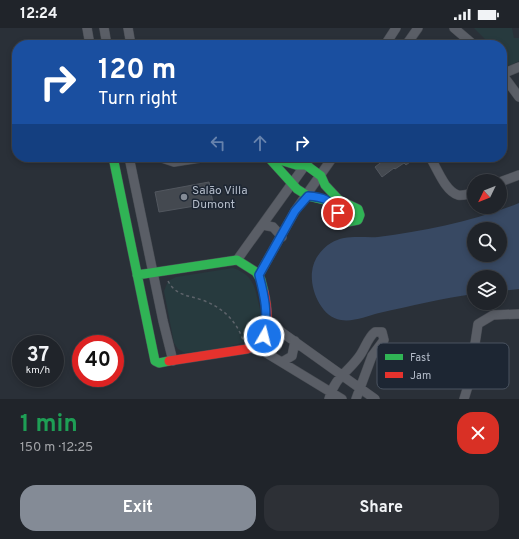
<!DOCTYPE html>
<meta charset="utf-8">
<style>
body{margin:0;font-family:Overpass,sans-serif;background:#2d3036;color:#f1f3f6;height:100vh;display:flex;flex-direction:column;font-size:15px;white-space:nowrap}
*{box-sizing:border-box;margin:0}
p{font-size:13px;color:#a2a4a8}
.icon{flex:none;width:22px;height:22px;fill:none;stroke:currentColor;stroke-width:2;stroke-linecap:round;stroke-linejoin:round}
.map{position:relative;height:371px;overflow:hidden}
.details{display:flex;flex-direction:column;background:#20242a;flex:1}
.details>*{flex:none}
.top-card{position:absolute;left:12px;top:12px;width:495px;height:122px;border-radius:16px;box-shadow:0 2px 6px #0003,0 0 0 1px #3d4147;background:#1a4fa0;color:#fff;overflow:hidden}
.needle{width:26px;rotate:227deg}
.buttons{position:absolute;left:467px;top:146px;display:grid;gap:8px}
.buttons a{display:grid;place-items:center;width:40px;height:40px;border-radius:50%;background:#20242a;box-shadow:0 2px 6px #0003,0 0 0 1px #3d4147;font-size:20px}
.speed{position:absolute;left:12px;top:307px;display:flex;gap:8px;font-size:20px;font-weight:700;text-align:center}
.speed>*{display:grid;place-content:center;width:52px;height:52px;border-radius:50%;background:#20242a;box-shadow:0 2px 6px #0003,0 0 0 1px #3d4147;line-height:1}
.speed small{font-size:10px;font-weight:400}
.speed .limit{border:6px solid #d22;background:#fff;color:#111}
.pin{position:absolute;display:grid;place-items:center;width:34px;height:34px;color:#fff;margin:-17px;border:2px solid #fff;border-radius:50%;box-shadow:0 1px 4px #0007}
.me{position:absolute;width:44px;margin:-22px;rotate:8deg;stroke-linejoin:round;filter:drop-shadow(0 0 3px #0008)}
.turn{display:flex;align-items:center;gap:14px;height:84px;padding:0 20px;font-size:18px}
.turn .icon{width:52px;height:52px;stroke-width:2.5}
.turn b{display:block;font-size:28px;line-height:34px}
.lanes{display:flex;align-items:center;height:38px;padding:0 20px;background:#0003;justify-content:center;gap:20px;direction:ltr}
.lanes .off{opacity:.35}
.round{display:grid;place-items:center;flex:none;width:42px;height:42px;border-radius:16px;background:#2d3036}
.summary{display:flex;align-items:center;justify-content:space-between;height:68px;padding:0 20px}
h1{font-size:24px;font-weight:700;line-height:30px;color:#1e9e55}
.action{display:flex;gap:8px;margin-top:auto;padding:8px 20px}
.action a{flex:1;height:46px;border-radius:16px;background:#848b96;color:#fff;font-size:16px;font-weight:700;line-height:46px;text-align:center}
.action a+a{background:#2d3036;color:#f1f3f6}
.status{display:flex;justify-content:space-between;align-items:center;height:28px;padding:0 20px;background:#20242a;direction:ltr}
.status svg{height:11px;fill:currentColor}
.map>svg:first-child{display:block}
</style>
<div class="status"><b>12:24</b><svg viewBox="0 0 49 12"><path d="M0 12V9h3v3zM5 12V6h3v6zM10 12V3h3v9zM15 12V0h3v12zM26 1h20v11H26zM47 4h2v5h-2z"/></svg></div>
<div class="map">
<svg width="519" height="371" viewBox="0 0 519 371">
<rect width="100%" height="100%" fill="#2a3038"/>
<path fill="#273a3e" d="M474 0H512L514 10H519V33L511 37 502 36V17H491Z
M233 240C248 245 254 253 257 269 259 277 262 287 261 296 259 320 204 322 185 325L178 321 174 315 164 263 168 253 176 249Z"/>
<path fill="#384963" fill-rule="evenodd" d="M519 175V261L500 263V249H474V266C442 270 411 278 379 285 367 288 354 294 341 292 321 289 310 261 312 244 313 232 321 221 331 215 345 206 363 210 378 209 425 203 476 193 519 175ZM474 201H500V227H474Z"/>
<path fill="#444950" stroke="#52575f" d="M388 129H412L414 131 406 137 404 135 395 141 394 140 382 149 375 139Z
M209 154 213 175 159 184 155 164Z"/>
<g fill="none" stroke-linecap="round" stroke-linejoin="round">
<defs>
<path id="street" d="M87 0 90 17
M104 0 107 17
M128 0 131 17
M454 0 474 17
M385 17 396 0
M406 17 418 0
M502 46 519 69
M502 46 519 39
M129 129 163 293 173 333
M159 129 174 134 206 129
M430 129C437 140 445 163 458 167 464 168 469 166 474 164
M500 154 519 147
M263 197 273 199 282 209
M237 232 311 129
M259 247 295 183 333 129
M266 293 375 371
M255 318 342 371
M282 334 292 328 295 313
M329 371C335 349 346 346 358 330 365 322 367 310 375 304H382L384 312 372 328 356 371
M464 371 469 355 478 296 493 287 519 286"/>
<path id="fast" d="M113 129 155 333 159 335 169 333
M268 129 297 161 308 168 329 173 348 194 358 192 360 187 358 181 339 172 325 157 321 148 306 137H296L270 129
M137 247 237 232 256 244 261 252 264 264"/>
<path id="jam" d="M169 333 247 321C271 312 269 286 264 264"/>
</defs>
<use href="#street" stroke="#484c53" stroke-width="10"/>
<use href="#fast" stroke="#484c53" stroke-width="10"/>
<use href="#jam" stroke="#484c53" stroke-width="10"/>
<path stroke="#5d636a" stroke-width="1.5" stroke-dasharray="3 3" stroke-linecap="butt" d="M168 253C176 268 188 267 202 272 222 279 236 292 243 312"/>
<use href="#street" stroke="#5a5e66" stroke-width="9"/>
<use href="#fast" stroke="#30b455" stroke-width="9"/>
<use href="#jam" stroke="#e5322d" stroke-width="9"/>
</g>
<g fill="none" stroke-linecap="round" stroke-linejoin="round">
<defs>
<path id="route" d="M264 308C268 285 265 270 259 247L295 183 308 168C322 169 331 171 338 185"/>
</defs>
<use href="#route" stroke="#114b97" stroke-width="10"/>
<use href="#route" stroke="#1a73e8" stroke-width="7"/>
</g>
<circle fill="#848b96" stroke="#1d2633" stroke-width="1.5" cx="184" cy="169" r="4"/>
<g text-anchor="middle" stroke-width="3" stroke-linejoin="round" paint-order="stroke">
<g font-size="12" fill="#b4bcc9" stroke="#1d2633" text-anchor="start">
<text x="192" y="166">Salão Villa<tspan x="192" dy="14">Dumont</tspan></text>
</g>
</g>
<rect x="377" y="315" width="132" height="46" rx="6" fill="#1d2633" stroke="#4a5360" stroke-width="1"/>
<rect x="385" y="326" width="18" height="6" fill="#30b455"/>
<rect x="385" y="344" width="18" height="6" fill="#e5322d"/>
<g font-size="11" fill="#b4bcc9">
<text x="410" y="333">Fast</text>
<text x="410" y="351">Jam</text>
</g>
</svg>
<div class="buttons">
<a><svg class="needle" viewBox="-14 -14 28 28"><path d="M0-13l5 13h-10z" fill="#e53935"/><path d="M0 13l5-13h-10z" fill="#a2a4a8"/></svg></a>
<a><svg class="icon" aria-label="search" viewBox="0 0 24 24"><circle cx="10" cy="10" r="6"/><path d="M15 15l6 6"/></svg></a>
<a><svg class="icon" aria-label="layers" viewBox="0 0 24 24"><path d="M12 4l9 5-9 5-9-5zM3 14l9 5 9-5"/></svg></a>
</div>
<div class="speed"><div>37<small>km/h</small></div><div class="limit">40</div></div>
<div class="pin" style="left:338px;top:185px;background:#d93025"><svg class="icon" aria-label="arrive" viewBox="0 0 24 24"><path d="M6 21V4h12l-3 4 3 4H6"/></svg></div>
<svg class="me" style="left:264px;top:308px" viewBox="-20 -20 40 40"><circle r="17" fill="#1a73e8" stroke="#fff" stroke-width="3"/><path d="M0-11L8 9 0 5-8 9z" fill="#fff"/></svg>
<div class="top-card">
<div class="turn"><svg class="icon" aria-label="right" viewBox="0 0 24 24"><path d="M7 20v-9h11M14 6l5 5-5 5"/></svg><div><b>120 m</b>Turn right</div></div>
<div class="lanes"><svg class="icon off" aria-label="left" viewBox="0 0 24 24"><path d="M17 20v-9H6M10 6l-5 5 5 5"/></svg><svg class="icon off" aria-label="ahead" viewBox="0 0 24 24"><path d="M12 20V5M6 11l6-6 6 6"/></svg><svg class="icon" aria-label="right" viewBox="0 0 24 24"><path d="M7 20v-9h11M14 6l5 5-5 5"/></svg></div>
</div>
</div>
<section class="details">
<div class="summary"><div><h1>1 min</h1><p>150 m · 12:25</p></div><a class="round" style="background:#d93025;color:#fff"><svg class="icon" aria-label="close" viewBox="0 0 24 24"><path d="M6 6l12 12M18 6L6 18"/></svg></a></div>
<div class="action"><a>Exit</a><a>Share</a></div>
</section>
